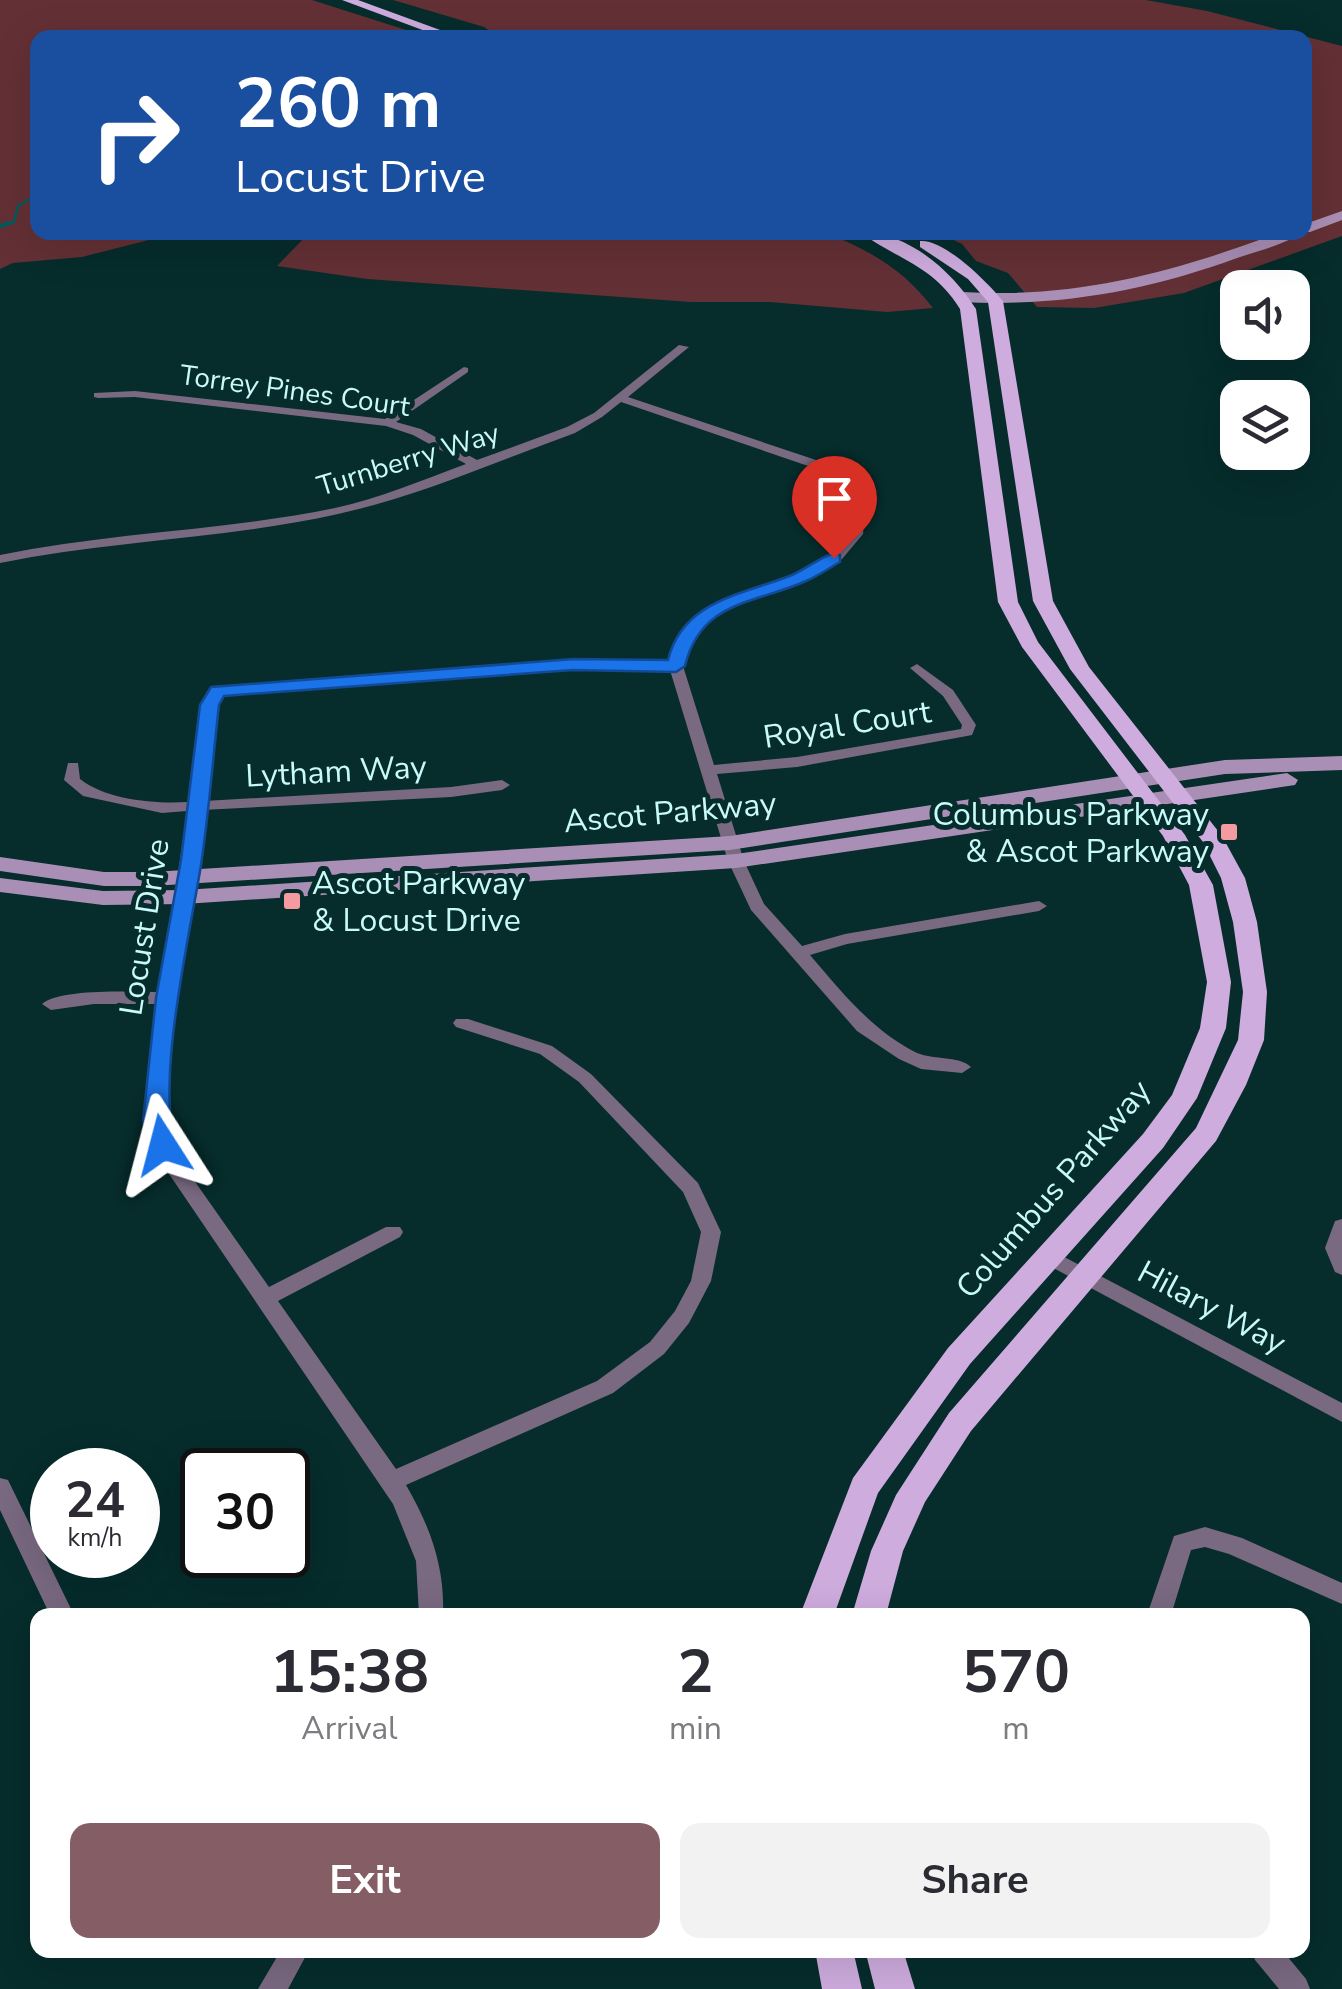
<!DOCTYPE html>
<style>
body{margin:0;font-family:"Nunito Sans",sans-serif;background:#f2f2f3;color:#2b2b33;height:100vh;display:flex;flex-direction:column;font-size:38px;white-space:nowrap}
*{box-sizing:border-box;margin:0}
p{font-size:32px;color:#7c7c81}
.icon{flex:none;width:55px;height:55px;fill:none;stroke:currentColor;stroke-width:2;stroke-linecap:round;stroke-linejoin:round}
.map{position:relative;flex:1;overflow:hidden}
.details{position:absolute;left:30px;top:1608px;width:1280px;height:350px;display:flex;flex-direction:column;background:#fff;border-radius:20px;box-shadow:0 10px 40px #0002}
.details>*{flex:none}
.hud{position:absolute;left:30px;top:30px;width:1282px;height:210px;border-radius:20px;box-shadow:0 10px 40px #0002;background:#1a4fa0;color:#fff;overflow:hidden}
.tools{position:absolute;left:1220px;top:270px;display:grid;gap:20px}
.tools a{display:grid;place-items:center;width:90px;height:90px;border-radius:20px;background:#fff;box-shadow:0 10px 40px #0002;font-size:50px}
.speed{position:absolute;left:30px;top:1448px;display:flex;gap:20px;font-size:50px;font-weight:700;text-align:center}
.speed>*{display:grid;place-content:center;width:130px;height:130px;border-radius:50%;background:#fff;box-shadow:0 10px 40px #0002;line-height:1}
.speed small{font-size:25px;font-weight:400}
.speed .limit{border:5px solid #111;border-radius:15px;background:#fff;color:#111}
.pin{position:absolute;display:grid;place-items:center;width:85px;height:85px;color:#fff;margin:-102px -42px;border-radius:50% 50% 50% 0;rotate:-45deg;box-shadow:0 0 10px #0007}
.pin .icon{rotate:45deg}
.me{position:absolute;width:110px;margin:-55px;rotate:351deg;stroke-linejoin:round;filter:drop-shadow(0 0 8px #0008)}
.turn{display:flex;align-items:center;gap:35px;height:210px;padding:0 40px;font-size:45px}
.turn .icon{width:130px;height:130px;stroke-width:2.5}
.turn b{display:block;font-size:70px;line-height:85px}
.eta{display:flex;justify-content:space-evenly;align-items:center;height:170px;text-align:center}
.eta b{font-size:60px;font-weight:700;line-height:70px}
.action{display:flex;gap:20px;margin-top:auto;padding:20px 40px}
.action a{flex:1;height:115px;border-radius:20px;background:#855d64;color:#fff;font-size:40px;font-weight:700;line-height:115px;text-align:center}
.action a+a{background:#f2f2f3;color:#2b2b33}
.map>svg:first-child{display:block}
</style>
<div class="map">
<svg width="1342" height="1989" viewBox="0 0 1342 1989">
<rect width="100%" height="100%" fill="#062c2c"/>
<path fill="#633035" d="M0 0H312L428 37 38 38V232L176 233 82 257 13 263 0 269Z
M393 0H1146L1207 11 1342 46V236L1184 293 1094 308 1037 307 1008 273 976 261 962 244 939 233 1305 232V38H500L484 27Z
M309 233H826C870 250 904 270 933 308L887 312 770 302H691L367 279 277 266Z"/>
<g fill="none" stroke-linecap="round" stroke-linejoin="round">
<path stroke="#015b5b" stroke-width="2.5" d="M2 226 14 222 18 206 30 199"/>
<path stroke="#015b5b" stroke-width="4" d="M0 226 10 223"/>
<path fill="#796981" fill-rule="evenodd" d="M679 345 689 347 628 397 828 464 844 474 866 500 863 534 842 559 814 575 745 599 714 615 692 635 683 666 714 765 797 757 961 729 962 725 943 696 910 668 917 664 953 690 976 725 972 735 967 736 797 767 717 774 744 861 764 904 802 946 845 934 1039 901 1047 906 1039 911 847 944 810 955C841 991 870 1028 913 1051 931 1061 959 1055 971 1067L962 1073 921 1069 899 1059 857 1031 751 910 728 861 670 670 573 668 223 695 216 705 204 801 451 787 502 780 510 785 502 790 451 797 202 810 164 1097V1120L184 1166 269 1287 386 1227H400L403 1232 400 1237 278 1301 396 1469 597 1381 650 1342 675 1311 691 1281 701 1232 683 1192 579 1082 540 1054 456 1027 453 1023 456 1019H468L552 1046 591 1074 698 1183 721 1232 711 1281 689 1323 664 1354 613 1393 406 1485C430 1526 445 1567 443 1615H419L416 1561 393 1504 165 1168 146 1120V1097L159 1004H94L51 1010 42 1004C61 988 134 992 161 992L187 811 162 813 83 796 64 780 68 763H78L80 779C107 800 154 804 188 802L202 705 213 688 573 660 670 662C673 652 675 640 680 632 714 579 831 585 850 531 853 522 852 510 854 500L836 480 820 470 621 402 602 417 575 433C497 461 420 496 338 514 227 539 112 540 0 563V555C111 532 224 531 335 508 380 498 423 480 466 464L413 435 386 426 135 397 98 398 94 397V393L135 391 385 419 464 367 468 368V372L396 422 421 429 477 460 567 427 594 413Z
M1342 1219V1275L1335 1272 1325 1248 1335 1221Z
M1051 1250 1342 1403V1422L1044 1263 1041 1258 1044 1253Z
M0 1478 8 1480 74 1615H50L0 1510Z
M1205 1527 1242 1538 1342 1583V1604L1229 1554 1205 1547 1191 1550 1171 1615H1147L1174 1536Z
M281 1950H309L288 1989H258Z
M1252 1950H1282L1306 1979 1310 1989H1279L1255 1960Z"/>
<path fill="#a98fb5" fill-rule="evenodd" d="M1342 211V220L1310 232H1302L1305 224Z
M1281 232H1302C1284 245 1258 251 1237 258 1147 291 1058 307 962 302L954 297 962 292C1076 299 1175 272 1281 232Z
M1342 756V770L1225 774 730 850 152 886H104L0 871V857L104 872H152L730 836 1225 760Z
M1287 773 1298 780 1295 785 736 868 184 904 103 905 0 892V878L103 891 184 890 736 854Z"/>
<path fill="#ceacde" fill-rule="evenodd" d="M342 0H358L462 38H444Z
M860 232C908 232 951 270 976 309L1018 602 1038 642 1185 835 1213 885 1231 982 1226 1028 1197 1098 1163 1148 970 1364 878 1493 834 1615H800L853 1478 948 1348 1143 1134 1172 1095 1200 1028 1207 982 1189 885 1163 836 1022 647 998 602 960 309C933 265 898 260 860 232Z
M920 241C945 239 987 282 1003 301L1053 601 1089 667 1222 836 1245 878 1257 922 1267 992 1264 1040 1246 1085 1216 1141 971 1431 925 1502 903 1551 886 1615H852L871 1551 896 1495 949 1413 1196 1128 1238 1040 1243 992 1233 922 1221 878 1203 842 1070 669 1033 601 988 302 968 279 920 247Z
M815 1950H853L862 1989H822Z
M865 1950H903L915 1989H875Z"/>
</g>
<path fill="#1a73e8" stroke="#114b97" stroke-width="2.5" d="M834 553 840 555V562C829 568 818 576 806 581 755 604 701 600 685 666L676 672 573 670 224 696 219 705C213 758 209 812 201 865 190 934 155 1083 176 1145L163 1154 155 1151 143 1120 156 998 181 860 200 705 211 687 573 659 668 660C683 600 742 595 792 575 806 569 819 558 834 553Z"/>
<g fill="#f49aa1" stroke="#062c2c" stroke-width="4">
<rect x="1219" y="822" width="20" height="20" rx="5"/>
<rect x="282" y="891" width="20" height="20" rx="5"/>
</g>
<g text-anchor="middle" stroke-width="10" stroke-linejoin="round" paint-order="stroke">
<g font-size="28" fill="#c8faf9" stroke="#062c2c">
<text transform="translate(295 390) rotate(8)" y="10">Torrey Pines Court</text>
<text transform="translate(408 459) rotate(-17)" y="10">Turnberry Way</text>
</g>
<g font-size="32" fill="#c8faf9" stroke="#062c2c">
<text transform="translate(847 724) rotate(-9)" y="11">Royal Court</text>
<text transform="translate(336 771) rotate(-3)" y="11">Lytham Way</text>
<text transform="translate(670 812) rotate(-5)" y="11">Ascot Parkway</text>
<text transform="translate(144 927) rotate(-81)" y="11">Locust Drive</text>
<text transform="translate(1053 1189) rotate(-49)" y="11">Columbus Parkway</text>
<text transform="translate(1212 1307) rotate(28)" y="11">Hilary Way</text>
</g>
<g font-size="32" fill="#c8faf9" stroke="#062c2c" text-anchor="end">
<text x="1209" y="825">Columbus Parkway<tspan x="1209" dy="37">&amp; Ascot Parkway</tspan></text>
<text x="312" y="894" text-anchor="start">Ascot Parkway<tspan x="312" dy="37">&amp; Locust Drive</tspan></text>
</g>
</g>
</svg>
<div class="tools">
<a><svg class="icon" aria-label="sound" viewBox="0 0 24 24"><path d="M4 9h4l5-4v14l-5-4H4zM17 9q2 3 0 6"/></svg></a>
<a><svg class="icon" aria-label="layers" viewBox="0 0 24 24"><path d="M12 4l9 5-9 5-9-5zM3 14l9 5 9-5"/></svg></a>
</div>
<div class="speed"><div>24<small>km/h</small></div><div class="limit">30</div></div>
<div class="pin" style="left:834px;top:558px;background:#d93025"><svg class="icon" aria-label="arrive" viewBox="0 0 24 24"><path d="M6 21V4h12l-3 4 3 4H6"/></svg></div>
<svg class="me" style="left:163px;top:1145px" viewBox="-20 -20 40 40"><path d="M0-17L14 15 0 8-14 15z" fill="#1a73e8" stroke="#fff" stroke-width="4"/></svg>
<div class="hud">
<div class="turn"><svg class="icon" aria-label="right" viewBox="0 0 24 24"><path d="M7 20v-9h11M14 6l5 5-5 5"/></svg><div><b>260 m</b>Locust Drive</div></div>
</div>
<section class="details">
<div class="eta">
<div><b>15:38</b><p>Arrival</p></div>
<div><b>2</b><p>min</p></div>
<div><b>570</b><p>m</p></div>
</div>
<div class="action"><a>Exit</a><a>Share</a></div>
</section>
</div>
